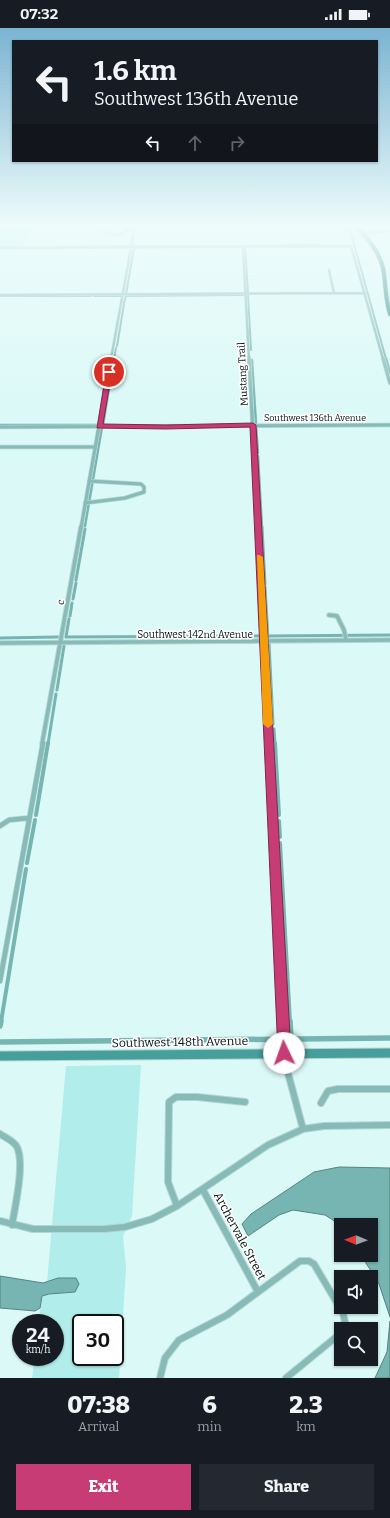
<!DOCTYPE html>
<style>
body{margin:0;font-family:Bitter,serif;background:#242831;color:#f1f3f6;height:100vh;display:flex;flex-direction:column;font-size:15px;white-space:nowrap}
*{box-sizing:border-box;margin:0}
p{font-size:13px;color:#9ea1a6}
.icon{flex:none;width:22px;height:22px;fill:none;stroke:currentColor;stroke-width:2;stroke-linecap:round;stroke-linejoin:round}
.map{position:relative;height:1350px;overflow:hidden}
.details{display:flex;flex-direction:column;background:#171b24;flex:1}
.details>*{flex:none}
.top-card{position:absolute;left:12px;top:12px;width:366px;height:122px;border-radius:0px;box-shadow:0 1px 3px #0004;background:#171b24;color:#f1f3f6;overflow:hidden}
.needle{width:26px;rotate:271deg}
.controls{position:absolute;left:334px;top:1190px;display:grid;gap:8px}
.controls a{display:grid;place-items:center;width:44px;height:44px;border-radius:0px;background:#171b24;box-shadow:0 1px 3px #0004;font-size:20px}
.speed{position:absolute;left:12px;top:1286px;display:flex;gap:8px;font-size:20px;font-weight:700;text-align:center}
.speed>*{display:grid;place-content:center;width:52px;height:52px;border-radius:50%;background:#171b24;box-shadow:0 1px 3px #0004;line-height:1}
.speed small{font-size:10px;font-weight:400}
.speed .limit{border:2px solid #111;border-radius:6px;background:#fff;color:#111}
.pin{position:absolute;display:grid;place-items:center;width:34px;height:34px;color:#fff;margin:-17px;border:2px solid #fff;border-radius:50%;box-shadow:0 1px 4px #0007}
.me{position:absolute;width:44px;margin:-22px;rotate:357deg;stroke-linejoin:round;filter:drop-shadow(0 0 3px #0008)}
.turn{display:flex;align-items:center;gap:14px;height:84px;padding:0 16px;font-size:18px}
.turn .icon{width:52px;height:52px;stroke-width:2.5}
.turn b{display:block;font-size:28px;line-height:34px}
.lanes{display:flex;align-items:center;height:38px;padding:0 16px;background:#0003;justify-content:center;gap:20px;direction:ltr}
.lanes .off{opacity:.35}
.eta{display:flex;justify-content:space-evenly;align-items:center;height:68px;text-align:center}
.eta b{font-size:24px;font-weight:800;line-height:28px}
.primary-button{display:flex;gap:8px;margin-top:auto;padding:8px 16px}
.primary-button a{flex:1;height:46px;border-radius:0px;background:#c73c74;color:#fff;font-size:16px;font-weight:800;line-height:46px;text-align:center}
.primary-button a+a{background:#242831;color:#f1f3f6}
.status{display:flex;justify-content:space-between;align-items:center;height:28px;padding:0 20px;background:#171b24;direction:ltr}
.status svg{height:11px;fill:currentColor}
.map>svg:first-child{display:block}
</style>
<div class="status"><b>07:32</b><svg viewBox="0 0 49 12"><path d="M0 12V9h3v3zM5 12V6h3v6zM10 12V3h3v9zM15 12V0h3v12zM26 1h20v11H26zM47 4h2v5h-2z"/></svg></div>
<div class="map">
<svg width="390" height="1350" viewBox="0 0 390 1350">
<rect width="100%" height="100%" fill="#daf9f7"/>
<path fill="#b1edea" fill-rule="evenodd" d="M0 198H32L24 218H0Z
M141 1037 132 1188 123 1208 126 1240 119 1350H32L35 1329H55V1295H38L42 1268 49 1266 75 1264 58 1250 47 1254 66 1038ZM81 1295H115V1329H81Z"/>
<path fill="#77b5b2" stroke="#558481" d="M339 1139 390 1140V1289L379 1256 361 1227H371V1197H341V1201L333 1192 325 1187 293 1182 279 1187 248 1208 242 1196 251 1186 314 1144Z
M0 1248 43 1255 58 1250H76L79 1256 75 1264 49 1266 42 1268 40 1280 35 1283 0 1280Z
M390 1293V1350H375L387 1324Z"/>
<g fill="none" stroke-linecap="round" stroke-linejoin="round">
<path stroke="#77b5b2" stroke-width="2" d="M349 198 386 331
M133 218H200
M233 218 319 217
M0 219H22
M25 219H36
M39 219H54
M57 219 130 218
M245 219 248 265
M126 266 134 220
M248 267 251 322
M0 268H91
M94 268H121
M124 275 126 268 243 267
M117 318 124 276
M114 331 116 320"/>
<path stroke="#77b5b2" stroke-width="2.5" d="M386 330 390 345
M252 332 256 396
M0 397H97
M103 397 114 330
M256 398 258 425
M258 428 262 500
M85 498 102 399"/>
<path stroke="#77b5b2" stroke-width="3" d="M262 499 265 556
M76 552 85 501
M265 559 268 611
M73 571 76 555
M70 588 72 575
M69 591 66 609 260 608
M266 608 390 607
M0 610 58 609
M269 615 273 696
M57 662 64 618
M274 701 275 716
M48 716 56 666"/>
<path stroke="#77b5b2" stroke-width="4" d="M275 715 279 787
M36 787 48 715
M279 793 280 809
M280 815 290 994
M27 835 35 792
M1 994 26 841"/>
<path stroke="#77b5b2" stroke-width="5.5" d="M290 993 291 1011
M0 998 1 993
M0 1014 390 1010"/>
<defs>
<path id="street-far4" d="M103 203C113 208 124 209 130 198
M363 205 390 203
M243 219 249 331
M0 220 351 218 383 331
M329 242 334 265
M0 267 365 265
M111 331 135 198"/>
<path id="street-far3" d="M249 330 258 500
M383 330 390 355
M0 399 390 397
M0 419H95
M85 475 125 470 144 464V459L141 456 89 453
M81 500 111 330"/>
<path id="street-far2" d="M258 499 269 716
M329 587 337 588 344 602 346 612
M0 615 390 612
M42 716 81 499"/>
<path id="street-far1" d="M269 715 283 994
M0 798 9 792 29 790
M0 953 43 715"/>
<path id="street" d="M283 993 288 1045 303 1101
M321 1075 328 1063 338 1061H390
M0 1106C6 1110 14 1113 17 1119 25 1135 15 1179 12 1197
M203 1162 258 1264
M177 1178 168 1154 169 1074 176 1069H197L245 1074
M0 1193 33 1201H104L125 1199 152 1191 177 1178 268 1117 303 1101 324 1098 390 1097
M160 1350 165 1330 179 1312 227 1287 300 1233H309L314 1236 343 1285 345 1294 343 1301
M286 1350 341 1305"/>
<path id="secondary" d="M0 1028 390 1025"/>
<path id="primary" d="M356 198C367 210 379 223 383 240 386 255 385 271 390 286"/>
</defs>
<use href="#street-far4" stroke="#b8d4d2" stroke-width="3"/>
<use href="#street-far3" stroke="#b8d4d2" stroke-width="4.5"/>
<use href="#street-far2" stroke="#b8d4d2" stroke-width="5.5"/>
<use href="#street-far1" stroke="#b8d4d2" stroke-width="6"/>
<use href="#street" stroke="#b8d4d2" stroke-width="8"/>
<use href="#secondary" stroke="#b8d4d2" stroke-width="11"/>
<use href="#primary" stroke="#b8d4d2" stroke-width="5"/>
<use href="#street-far4" stroke="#86bbb8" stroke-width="2"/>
<use href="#street-far3" stroke="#86bbb8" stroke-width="3"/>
<use href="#street-far2" stroke="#86bbb8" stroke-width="3.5"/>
<use href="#street-far1" stroke="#86bbb8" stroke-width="4.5"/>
<use href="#street" stroke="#86bbb8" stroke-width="6"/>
<use href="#secondary" stroke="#479f9c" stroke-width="9"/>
<use href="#primary" stroke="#2c8885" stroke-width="4"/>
</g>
<linearGradient id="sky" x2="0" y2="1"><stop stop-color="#7bb4d2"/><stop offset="0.51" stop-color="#eefcfb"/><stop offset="1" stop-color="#eefcfb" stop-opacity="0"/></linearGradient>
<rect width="390" height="387" fill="url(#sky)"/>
<path fill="#c73c74" stroke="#81274b" d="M109 342 112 344 103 396 166 397 253 395 256 397 291 1025 289 1029 284 1031 280 1029 278 1025 250 399 166 401 97 400 106 344Z"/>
<path fill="#f59e0b" d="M257 527H259L263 529 273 696 268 700 263 696Z"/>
<g text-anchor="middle" stroke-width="3" stroke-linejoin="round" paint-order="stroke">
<g font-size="9" fill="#061110" stroke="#fff">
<text x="315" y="393">Southwest 136th Avenue</text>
</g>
<g font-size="10" fill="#061110" stroke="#fff">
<text transform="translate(242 346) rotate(-93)" y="4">Mustang Trail</text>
<text transform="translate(60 574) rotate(-80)" y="4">c</text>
<text x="195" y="610">Southwest 142nd Avenue</text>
</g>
<g font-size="12" fill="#061110" stroke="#fff">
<text transform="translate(180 1014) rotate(-1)" y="4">Southwest 148th Avenue</text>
<text transform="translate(240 1208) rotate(62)" y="4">Archervale Street</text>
</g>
</g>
</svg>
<div class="controls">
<a><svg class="needle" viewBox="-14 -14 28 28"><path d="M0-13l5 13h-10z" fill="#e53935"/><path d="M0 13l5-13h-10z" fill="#9ea1a6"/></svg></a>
<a><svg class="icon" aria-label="sound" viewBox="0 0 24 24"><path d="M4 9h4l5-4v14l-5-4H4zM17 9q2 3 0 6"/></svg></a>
<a><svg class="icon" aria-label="search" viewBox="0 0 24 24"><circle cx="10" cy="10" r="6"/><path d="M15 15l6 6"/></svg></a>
</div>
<div class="speed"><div>24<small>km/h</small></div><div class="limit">30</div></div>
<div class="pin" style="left:109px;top:344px;background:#d93025"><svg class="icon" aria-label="arrive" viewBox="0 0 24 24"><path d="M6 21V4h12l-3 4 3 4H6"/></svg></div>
<svg class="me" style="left:284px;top:1025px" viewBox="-20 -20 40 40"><circle r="19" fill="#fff"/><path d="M0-13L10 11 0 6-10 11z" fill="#c73c74"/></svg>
<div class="top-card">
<div class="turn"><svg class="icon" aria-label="left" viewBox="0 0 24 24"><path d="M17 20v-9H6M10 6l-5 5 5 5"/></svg><div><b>1.6 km</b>Southwest 136th Avenue</div></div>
<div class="lanes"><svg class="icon" aria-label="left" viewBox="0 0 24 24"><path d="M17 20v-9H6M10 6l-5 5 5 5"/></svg><svg class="icon off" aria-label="ahead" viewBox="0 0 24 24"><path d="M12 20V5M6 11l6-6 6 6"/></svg><svg class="icon off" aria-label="right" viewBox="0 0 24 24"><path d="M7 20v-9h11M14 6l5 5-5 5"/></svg></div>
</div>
</div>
<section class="details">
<div class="eta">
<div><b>07:38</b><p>Arrival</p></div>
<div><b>6</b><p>min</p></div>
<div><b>2.3</b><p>km</p></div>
</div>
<div class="primary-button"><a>Exit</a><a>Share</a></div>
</section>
